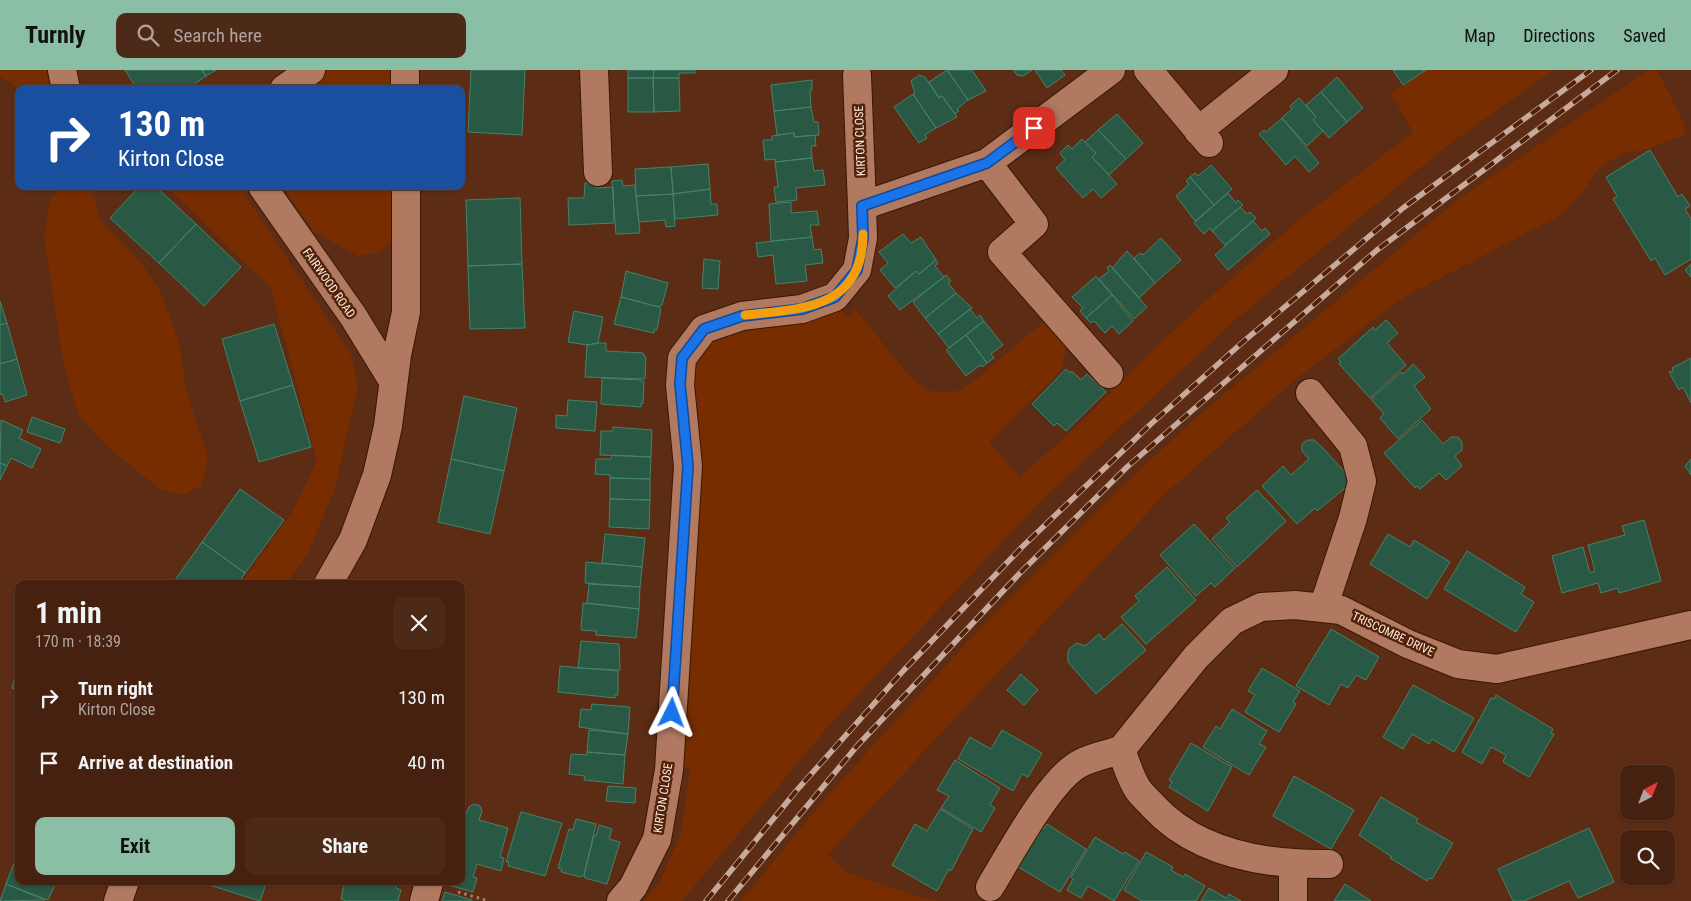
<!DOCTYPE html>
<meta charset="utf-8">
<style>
body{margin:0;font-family:"Roboto Condensed",sans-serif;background:#4d2918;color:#f1f3f6;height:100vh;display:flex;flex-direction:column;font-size:19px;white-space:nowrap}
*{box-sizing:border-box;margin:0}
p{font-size:16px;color:#b0a39e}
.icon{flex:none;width:28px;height:28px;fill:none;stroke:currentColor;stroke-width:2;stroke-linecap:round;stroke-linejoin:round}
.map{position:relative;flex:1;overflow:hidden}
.panel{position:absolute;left:15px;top:510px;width:450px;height:305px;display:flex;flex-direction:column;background:#46210f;border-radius:10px;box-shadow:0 1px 4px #0004,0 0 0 1px #5e3e2f}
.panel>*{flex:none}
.banner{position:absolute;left:15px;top:15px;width:450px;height:105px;border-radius:10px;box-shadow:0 1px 4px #0004,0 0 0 1px #5e3e2f;background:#1a4fa0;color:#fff;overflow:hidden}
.needle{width:32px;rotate:42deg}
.controls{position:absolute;left:1620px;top:695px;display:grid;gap:10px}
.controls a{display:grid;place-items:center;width:55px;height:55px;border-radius:10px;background:#46210f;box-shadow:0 1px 4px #0004,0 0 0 1px #5e3e2f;font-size:25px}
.pin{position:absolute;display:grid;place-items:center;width:42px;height:42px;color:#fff;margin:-21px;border-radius:10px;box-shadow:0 2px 8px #0006}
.me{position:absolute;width:55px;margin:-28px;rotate:3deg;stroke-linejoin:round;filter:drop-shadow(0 0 4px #0008)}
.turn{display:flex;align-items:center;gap:18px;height:105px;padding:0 20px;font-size:22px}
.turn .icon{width:65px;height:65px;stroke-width:2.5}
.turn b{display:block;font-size:35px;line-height:42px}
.round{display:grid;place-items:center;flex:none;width:52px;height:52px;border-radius:10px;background:#4d2918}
.head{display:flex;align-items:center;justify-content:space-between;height:85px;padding:0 20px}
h1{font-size:30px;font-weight:700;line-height:38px}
.button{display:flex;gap:10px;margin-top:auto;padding:10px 20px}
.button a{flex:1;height:58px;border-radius:10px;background:#8abfa5;color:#111;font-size:20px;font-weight:700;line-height:58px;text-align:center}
.button a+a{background:#4d2918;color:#f1f3f6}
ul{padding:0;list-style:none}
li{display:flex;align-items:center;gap:15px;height:65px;padding:0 20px}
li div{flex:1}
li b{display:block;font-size:19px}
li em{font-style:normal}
header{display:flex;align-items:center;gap:30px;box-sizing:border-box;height:70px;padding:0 25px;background:#8abfa5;color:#111}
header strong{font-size:24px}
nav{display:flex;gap:28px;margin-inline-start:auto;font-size:18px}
.search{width:350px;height:45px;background:#4d2918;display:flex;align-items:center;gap:12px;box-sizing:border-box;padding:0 18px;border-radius:10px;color:#b0a39e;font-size:19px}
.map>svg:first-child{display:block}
</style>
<header>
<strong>Turnly</strong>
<div class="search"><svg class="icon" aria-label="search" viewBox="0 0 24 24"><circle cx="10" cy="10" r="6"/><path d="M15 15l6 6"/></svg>Search here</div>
<nav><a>Map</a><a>Directions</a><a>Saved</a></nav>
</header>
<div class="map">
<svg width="1691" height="831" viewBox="0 0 1691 831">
<rect width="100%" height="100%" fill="#5d2c14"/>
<path fill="#772d00" d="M0 0H62L66 19H20L0 7Z
M300 0H405V19H282Z
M1426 0H1554L1452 72 1241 245 1041 431 834 650 682 831H645L661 809 681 764 690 697 669 700 680 315 704 259 832 228 847 248 855 239 912 309 931 321 947 323 960 320 974 311 1047 249 1065 268V284L1062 300 989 372 1020 407 1078 355 1158 275 1216 222 1300 149 1413 62 1391 23Z
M1649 0H1657L1683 51 1686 64 1647 79 1622 84 1599 98 1584 121 1561 145 1404 227 1296 309 1165 424 828 784 846 802 923 828 940 831H741L822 732 981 557 1114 424 1196 348 1460 128Z
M66 116H87L95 128 100 150 138 189 158 217 171 248 181 282 186 319 208 387 202 416 182 425 158 418 109 378 79 346 64 297 44 168 50 129Z
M166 116H239L351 284 358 317 334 421 309 481 287 514H241L292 442 317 391 271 218Z
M283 116H406L396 166 380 182 358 186 314 162Z"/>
<path fill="#295845" stroke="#43846a" d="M125 0H202L206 6 187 19H137Z
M202 0H216L206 6Z
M471 0H525L522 65 468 62Z
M628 0H654L653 8H628Z
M654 0H695V3H679V8H653Z
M947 0 968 30 957 39 959 41 955 44 942 26 939 28 929 12Z
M947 0H972L986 21 968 30Z
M1013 0H1032L1023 6 1017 5Z
M1035 0H1061L1065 5 1047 18Z
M1393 0H1426L1403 15Z
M919 5 925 7 939 28 942 26 957 47 936 58 913 24 915 23 911 11Z
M1337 7 1363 38 1347 52 1321 22Z
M628 8H653L654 42H628Z
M653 8H679L680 41 654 42Z
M812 10V20H810L811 37 774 41 771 15Z
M1321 22 1347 52 1329 68 1313 50 1316 47 1306 35Z
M913 24 936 58 925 65 927 68 919 73 894 37Z
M1299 28 1316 47 1313 50 1323 61 1307 76 1282 48 1292 39 1290 36Z
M811 37 814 52H818L819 65 794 67V63L777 65 774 41Z
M1117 44 1143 73 1126 89 1098 60Z
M1282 48 1319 93 1309 102 1295 86 1286 95 1259 64 1264 60 1266 62Z
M1098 60 1126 89 1109 105 1092 87 1096 83 1085 72Z
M794 63V67L815 65 816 76H811L812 88 775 92V89L765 90 763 70H772V66Z
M1082 69 1096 83 1092 87 1117 114 1101 128 1093 119 1083 128 1056 98 1065 90 1060 83 1068 75 1072 79Z
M1650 80 1678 127 1682 124 1690 136 1685 139 1691 149V189L1665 205 1655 188 1651 191 1613 129 1617 126 1606 107Z
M812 88 814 101 823 100 825 115 796 118 797 130 776 132 774 117H778L775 92Z
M708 94 710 119 673 124 671 97Z
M1211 95 1232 119 1214 135 1190 107 1195 103 1198 106Z
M671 97 673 124 636 126 635 99Z
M1190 107 1214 135 1195 151 1176 126 1189 114 1186 111Z
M622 110 623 116 635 115 640 163 616 164 612 111Z
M596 112V118L613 117 614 153 569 155 568 128H584L585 113Z
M140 116H155L196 154 159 193 110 148Z
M710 119 711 134H717L718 145 675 149 673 124Z
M1228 123 1236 133 1238 130 1243 135 1212 161 1210 158 1204 164 1194 153Z
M673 124 675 156 666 157 665 150 639 152 636 126Z
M520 128 522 194 468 196 466 130Z
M791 132V143L817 141 819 155H810L812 167 771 171 769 134Z
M1240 137 1247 144 1250 142 1256 148 1225 175 1212 161Z
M1253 151 1262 161 1265 158 1270 164 1228 200 1215 185Z
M196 154 241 197 204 236 159 193Z
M903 164 911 173 921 167 936 190 919 204 916 201 895 218 880 200 888 193 879 182Z
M812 167 814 180 821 179 823 193 805 195 807 211 776 214 773 185 758 187 756 173Z
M1161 168 1181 190 1155 213 1134 188 1140 183 1143 185Z
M1127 181 1155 213 1139 228 1112 198Z
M704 189 720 191 718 219 702 218Z
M936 190 938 193 935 196 944 207 900 240 888 226 916 201 919 204Z
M522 194 525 258 470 259 468 196Z
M1691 194V207L1685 200Z
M1110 195 1147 237 1134 249 1099 209 1109 201 1107 198Z
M626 201 668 213 662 235 659 237 621 227Z
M946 205 951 211 948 213 956 223 925 248 913 232Z
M1096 206 1112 225 1086 248 1080 241 1083 238 1072 227Z
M956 223 972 238 938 264 925 248Z
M1112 225 1133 251 1119 264 1112 256 1105 263 1094 251 1091 253 1086 248Z
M621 227 659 237 661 239 657 260 655 259 654 263 614 254Z
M0 231 7 253 0 255Z
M970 239 977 248 980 245 984 251 949 278 938 264Z
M574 241 603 247 598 273 587 275 568 272Z
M1386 250 1398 263 1387 273 1406 295 1370 328 1339 294 1341 292 1338 289 1373 257 1375 260Z
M984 251 1003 275 991 284 994 288 987 293 966 265Z
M7 253 17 289 0 294V255Z
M274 254 293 315 240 331 222 269Z
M966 265 987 293 982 297 980 295 966 306 946 280Z
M598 273H606V281L643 283 644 286 646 287 645 309 585 307 587 275Z
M1691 288V333L1683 317 1679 320 1669 302 1673 301 1672 298Z
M17 289 27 325 5 332 3 324 0 325V294Z
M1413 294 1425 307 1414 316 1431 339 1398 369 1380 348 1384 344 1371 329 1401 302 1403 304Z
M1066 299 1069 302H1073L1081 310 1087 304 1106 322 1066 361 1057 353 1054 356 1032 334Z
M602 308 641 310 644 312 643 334 641 333V337L601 334Z
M293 315 311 377 259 392 240 331Z
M464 326 517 338 504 401 451 389Z
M568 330 597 332 595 361 556 358V345L567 346Z
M32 347 65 359 60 373 27 362Z
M1 350 23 360 19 368 41 379 32 398 11 388 7 396 0 393Z
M1422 350 1443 374 1451 367H1458L1462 372V380L1455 386 1462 396 1446 410 1439 403 1420 419 1417 416 1415 418 1384 383Z
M613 357 652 360 651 387 600 385 601 361H613Z
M1307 370H1314L1322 377 1350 408 1348 411 1350 414 1317 441 1315 438 1297 454 1262 416 1283 396 1291 405 1309 389 1302 381V374Z
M612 385 651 387 650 409 610 408V405L595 404 596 389H611Z
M451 389 504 401 490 464 438 452Z
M1691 389V405L1685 396Z
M0 393 7 396 0 410Z
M610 408 650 409V430L610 429Z
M240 419 284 450 245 503 202 472Z
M1257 420 1286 451 1237 497 1212 469 1230 452 1226 448Z
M610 429 650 430 649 459 609 457Z
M1644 450 1661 511 1619 523 1618 518 1601 523 1598 513 1562 523 1552 486 1583 477 1590 503 1595 501 1588 475 1625 465 1622 456Z
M1194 454 1235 498 1215 517 1211 513 1196 526 1160 485Z
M605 464 645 468 642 497 602 493Z
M1388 464 1410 477 1414 470 1450 492 1427 529 1370 494Z
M202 472 245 503 238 514H172Z
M1467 481 1525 517 1521 524 1534 532 1516 562 1444 519Z
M586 492 642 497 640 517 585 513Z
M1167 497 1196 530 1146 574 1121 547 1139 531 1135 526Z
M589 514 640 517 639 539 587 533Z
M583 533 639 539 636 568 596 565V561L581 560Z
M1122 554 1146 580 1096 624 1068 592V582L1070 578 1077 573 1085 576 1099 564 1104 570Z
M1331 559 1379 587 1366 610 1356 605 1348 618 1341 614 1329 635 1296 616Z
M581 571 619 574 620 600 578 598Z
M19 594V620L12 618Z
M560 596 618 601V625H615V628L558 622Z
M1262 598 1300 621 1293 632 1296 634 1279 662 1245 642 1255 625 1248 621Z
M1021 604 1038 620 1024 635 1007 620Z
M1413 615 1474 648 1454 682 1432 669 1429 674 1412 664 1403 679 1383 667Z
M1496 625 1553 659 1551 663 1554 664 1529 707 1503 692 1506 685 1491 677 1482 694 1462 682 1491 628 1494 629Z
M592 634 630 637 628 664 579 657 581 639 591 640Z
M1232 639 1267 661 1259 674 1266 677 1249 705 1203 677 1216 656 1220 659Z
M589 660 628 664 625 685 587 682Z
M1002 660 1042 683 1028 707 1022 704 1013 721 958 689 970 667 991 679Z
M1191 673 1232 697 1208 741 1169 717 1172 712 1169 710Z
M587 682 625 685 623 714 584 710 585 706 569 704 571 684 587 685Z
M955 690 1000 718 990 735 995 738 981 762 941 738 949 726 937 720Z
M1294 706 1354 740 1331 779 1273 746Z
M608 716 636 718 635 733 606 731Z
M1381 727 1418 749 1416 752 1453 773 1432 809 1429 808 1427 811 1390 788 1392 787 1359 765Z
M474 734 480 736 482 741 479 750 508 758 500 787 504 788 501 801 477 794 473 807 477 808 473 822 445 814 446 811H461V756L469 737Z
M940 739 973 759 951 801 949 799 937 821 892 795 915 754 927 761Z
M521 742 562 753 545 806 508 796 509 792H506Z
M576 749 596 754 584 805 581 807 561 802 562 799 558 798 569 759 573 760Z
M1047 754 1086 779 1060 822 1017 796 1041 757 1044 759Z
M599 755 612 759 609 769 620 772 607 814 585 808 584 805 594 765 596 766Z
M1589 758 1614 812 1578 828 1569 811 1524 831H1513L1498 799Z
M1095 767 1123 784 1125 782 1139 791 1114 831 1088 816 1081 828 1067 820 1073 809 1071 807Z
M1146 782 1173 797 1171 800 1183 807 1185 804 1205 816 1196 831H1142L1124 820Z
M17 786 19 811H51V813L55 815 48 830 6 814Z
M207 811H267L260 831 206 814Z
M345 811H398L396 818 401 820 398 831H346L341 829Z
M6 814 45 830 0 831Z
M1345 814 1371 831H1334Z
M1209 818 1226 828 1229 824 1241 831H1201Z
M445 822 472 830V831H442Z"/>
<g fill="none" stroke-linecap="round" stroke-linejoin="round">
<defs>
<path id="minor" d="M62 0 66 19
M405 0V19
M594 0 598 102
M1148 0 1209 73
M857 5 862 136
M284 19 311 0
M1198 61 1274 0
M987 93 1034 154 1002 182 1109 304
M262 116 353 246 393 311
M1310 323 1353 376 1362 411 1353 448 1323 538
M328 514 353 470 377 405 388 356 397 285 406 242V116
M1329 794C1266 795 1197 784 1153 736 1148 730 1141 725 1137 718 1130 707 1126 692 1121 680L1196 587 1232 551 1261 537 1295 535 1341 540 1408 574 1458 594 1497 599 1691 555
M1293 795V831
M990 817C1009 786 1050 708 1081 693 1093 687 1108 684 1121 680
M118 831 125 811
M424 831 429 813
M621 831 633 817 657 769 669 700 688 396 680 315 682 288 704 259 742 246 802 239 835 227 857 200 863 168 862 136 987 93 1111 0"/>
</defs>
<use href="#minor" stroke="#3b1705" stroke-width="30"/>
<path stroke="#a37f6e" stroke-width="3" stroke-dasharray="2.5 4" stroke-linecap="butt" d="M458 822 489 831"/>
<use href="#minor" stroke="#b17a60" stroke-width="28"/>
<defs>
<path id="rail" d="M706 831 797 720 904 600 1022 477 1152 353 1244 271 1403 138 1591 0
M728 831 857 676 1020 503 1127 397 1377 180 1617 0"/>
</defs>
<use href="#rail" stroke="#c7aa9c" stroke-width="5.5"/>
<use href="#rail" stroke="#512208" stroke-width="4" stroke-dasharray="11" stroke-linecap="butt"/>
</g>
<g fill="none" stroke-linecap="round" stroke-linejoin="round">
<defs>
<path id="route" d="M672 643 688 396 680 314 682 288 704 259 742 246 802 239 835 227 857 200 863 168 862 136 987 93 1034 58"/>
</defs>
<use href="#route" stroke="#114b97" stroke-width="12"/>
<use href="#route" stroke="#1a73e8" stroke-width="9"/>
<path stroke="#f59e0b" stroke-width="9" d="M745 245C801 239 863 239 863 164"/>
</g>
<g text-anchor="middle" stroke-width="5" stroke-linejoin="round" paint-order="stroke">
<g font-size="12" fill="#fdeae1" stroke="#512208">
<text transform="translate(860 71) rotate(-92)" y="4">KIRTON CLOSE</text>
<text transform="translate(329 213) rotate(55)" y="4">FAIRWOOD ROAD</text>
<text transform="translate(1393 564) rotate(25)" y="4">TRISCOMBE DRIVE</text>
<text transform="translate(663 728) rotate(-81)" y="4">KIRTON CLOSE</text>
</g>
</g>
</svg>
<div class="controls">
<a><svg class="needle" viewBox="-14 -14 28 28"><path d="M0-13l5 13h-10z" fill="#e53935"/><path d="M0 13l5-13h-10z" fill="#b0a39e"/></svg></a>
<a><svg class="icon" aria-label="search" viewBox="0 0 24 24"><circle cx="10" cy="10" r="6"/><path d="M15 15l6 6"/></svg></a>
</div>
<div class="pin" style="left:1034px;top:58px;background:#d93025"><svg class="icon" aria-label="arrive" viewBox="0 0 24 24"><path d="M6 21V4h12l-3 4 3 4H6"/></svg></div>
<svg class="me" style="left:672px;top:643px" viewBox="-20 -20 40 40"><path d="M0-17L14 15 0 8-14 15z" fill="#1a73e8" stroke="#fff" stroke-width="4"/></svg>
<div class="banner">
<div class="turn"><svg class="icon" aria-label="right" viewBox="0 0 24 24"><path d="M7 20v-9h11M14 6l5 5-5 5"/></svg><div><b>130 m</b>Kirton Close</div></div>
</div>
<section class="panel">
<div class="head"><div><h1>1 min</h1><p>170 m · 18:39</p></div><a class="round"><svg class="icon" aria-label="close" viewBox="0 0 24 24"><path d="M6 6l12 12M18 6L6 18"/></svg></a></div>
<ul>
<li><svg class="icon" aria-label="right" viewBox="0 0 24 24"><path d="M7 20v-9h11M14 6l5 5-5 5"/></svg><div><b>Turn right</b><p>Kirton Close</p></div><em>130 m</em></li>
<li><svg class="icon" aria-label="arrive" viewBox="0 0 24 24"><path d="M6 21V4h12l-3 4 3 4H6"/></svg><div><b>Arrive at destination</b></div><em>40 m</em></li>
</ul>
<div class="button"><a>Exit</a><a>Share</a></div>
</section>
</div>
